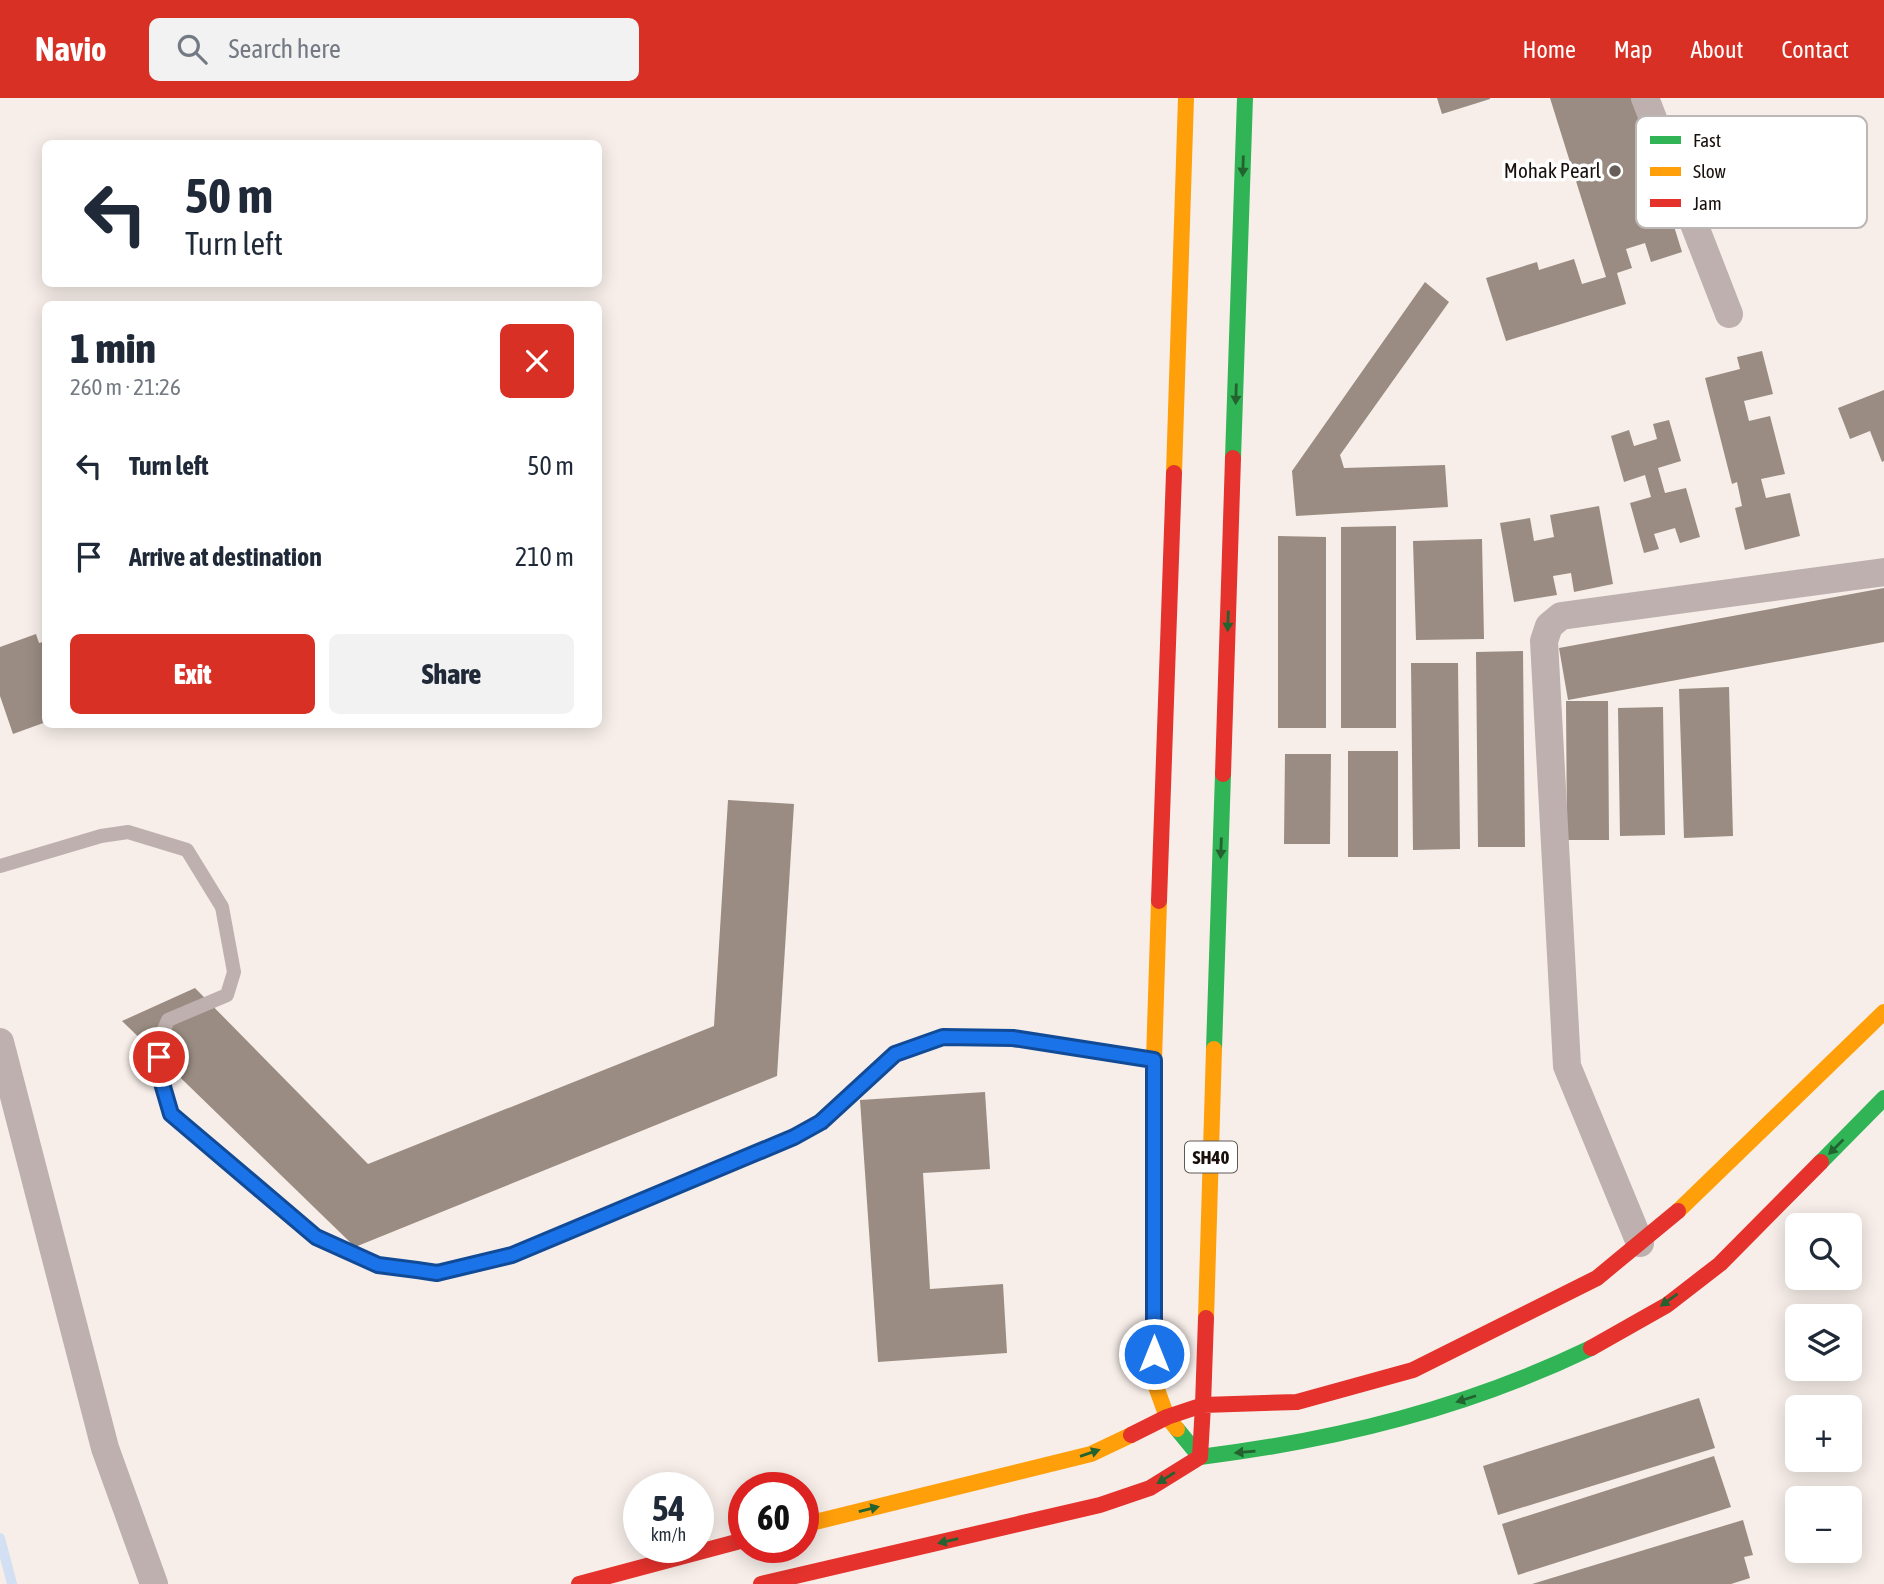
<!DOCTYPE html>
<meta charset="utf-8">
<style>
body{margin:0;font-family:"Asap Condensed",sans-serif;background:#f2f2f3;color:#1f2937;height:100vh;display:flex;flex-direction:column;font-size:26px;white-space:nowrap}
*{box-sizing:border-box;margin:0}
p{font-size:23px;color:#747a83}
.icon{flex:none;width:38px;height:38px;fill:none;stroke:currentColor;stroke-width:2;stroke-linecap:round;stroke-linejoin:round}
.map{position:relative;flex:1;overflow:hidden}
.sheet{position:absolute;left:42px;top:203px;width:560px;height:427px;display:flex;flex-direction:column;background:#fff;border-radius:10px;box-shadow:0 4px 18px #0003}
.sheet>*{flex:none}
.top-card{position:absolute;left:42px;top:42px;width:560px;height:147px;border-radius:10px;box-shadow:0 4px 18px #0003;background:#fff;color:#1f2937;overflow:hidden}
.buttons{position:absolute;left:1785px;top:1115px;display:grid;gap:14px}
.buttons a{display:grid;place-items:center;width:77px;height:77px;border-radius:10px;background:#fff;box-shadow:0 4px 18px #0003;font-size:35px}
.speed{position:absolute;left:623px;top:1374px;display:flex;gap:14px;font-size:35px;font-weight:700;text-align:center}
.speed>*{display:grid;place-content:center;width:91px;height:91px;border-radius:50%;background:#fff;box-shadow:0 4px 18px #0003;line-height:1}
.speed small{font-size:18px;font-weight:400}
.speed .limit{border:10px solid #d22;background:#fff;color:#111}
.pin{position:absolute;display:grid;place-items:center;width:60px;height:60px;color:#fff;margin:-30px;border:4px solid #fff;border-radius:50%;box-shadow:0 2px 7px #0007}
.me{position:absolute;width:77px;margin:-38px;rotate:0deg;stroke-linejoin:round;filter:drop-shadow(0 0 5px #0008)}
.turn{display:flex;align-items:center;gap:24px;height:147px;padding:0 28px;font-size:32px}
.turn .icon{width:91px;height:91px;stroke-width:2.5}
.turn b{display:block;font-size:49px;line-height:60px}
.round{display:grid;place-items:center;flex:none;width:74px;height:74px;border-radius:10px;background:#f2f2f3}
.headline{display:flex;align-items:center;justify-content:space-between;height:119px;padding:0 28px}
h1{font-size:42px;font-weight:800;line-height:52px}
.action{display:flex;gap:14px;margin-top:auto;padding:14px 28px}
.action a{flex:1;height:80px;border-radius:10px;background:#d93025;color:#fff;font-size:28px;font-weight:800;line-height:80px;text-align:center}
.action a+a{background:#f2f2f3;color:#1f2937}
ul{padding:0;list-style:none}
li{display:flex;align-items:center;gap:21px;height:91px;padding:0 28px}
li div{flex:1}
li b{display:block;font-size:26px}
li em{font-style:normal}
header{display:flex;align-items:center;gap:42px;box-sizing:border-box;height:98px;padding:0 35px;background:#d93025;color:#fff}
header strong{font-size:33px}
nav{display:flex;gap:38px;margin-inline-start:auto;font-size:24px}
.search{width:490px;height:63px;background:#f2f2f3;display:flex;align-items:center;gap:18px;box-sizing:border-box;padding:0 24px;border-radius:10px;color:#747a83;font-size:26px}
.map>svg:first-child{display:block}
</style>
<header>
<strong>Navio</strong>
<div class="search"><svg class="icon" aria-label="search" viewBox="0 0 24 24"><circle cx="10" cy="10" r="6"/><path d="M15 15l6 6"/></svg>Search here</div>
<nav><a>Home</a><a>Map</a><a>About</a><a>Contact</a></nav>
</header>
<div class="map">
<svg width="1884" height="1486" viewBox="0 0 1884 1486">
<rect width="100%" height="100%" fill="#f7eee9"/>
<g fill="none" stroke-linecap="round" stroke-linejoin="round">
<path stroke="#d3dff2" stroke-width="10" d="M0 1440 12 1486"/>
</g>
<path fill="#9a8c82" d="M1437 0H1490V1L1442 16Z
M1550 0H1634L1682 154 1651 164 1645 145 1626 151 1632 170 1617 175 1626 206 1506 243 1486 180 1537 164 1539 172 1574 161 1582 186 1606 179Z
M1425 184 1449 204 1340 357 1344 370 1445 367 1448 409 1296 418 1292 373Z
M1762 253 1773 296 1744 303 1749 323 1770 318 1785 376 1761 381 1766 400 1790 395 1800 438 1745 452 1735 410 1742 408 1737 384 1732 386 1705 280 1740 271 1737 259Z
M1884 292V363L1882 364 1870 333 1850 341 1838 310Z
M1669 322 1681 363 1658 370 1665 395 1686 390 1700 439 1680 445 1675 430 1654 436 1659 451 1644 455 1630 405 1651 399 1645 377 1624 384 1611 338 1629 332 1634 348 1657 341 1653 326Z
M1599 408 1613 486 1574 494 1571 475 1553 478 1557 497 1514 504 1500 425 1530 420 1534 443 1554 439 1550 417Z
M1396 428V630H1341V429Z
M1278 438 1326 439V630H1278Z
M1482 441 1484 541 1416 542 1413 443Z
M1884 490V544L1568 602 1559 550Z
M36 536 39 545 46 543V624L13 636 0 598V549Z
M1523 553 1525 749H1478L1476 554Z
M1411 565H1458L1460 751 1413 752Z
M1729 589 1733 738 1684 740 1679 591Z
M1566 603H1608L1609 742H1567Z
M1663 609 1665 737 1620 738 1618 610Z
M1348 653H1398V759H1348Z
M1285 656H1331L1330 746H1284Z
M728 702 794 706 777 978 355 1149 122 923 195 890 368 1066 714 928Z
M985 994 990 1071 923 1075 930 1191 1003 1186 1007 1255 878 1264 860 1002Z
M1699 1300 1715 1350 1498 1417 1483 1368Z
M1714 1358 1731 1409 1518 1477 1502 1426Z
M1743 1422 1753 1457 1744 1459 1750 1480 1731 1486H1532Z"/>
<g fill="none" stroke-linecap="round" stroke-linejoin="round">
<path stroke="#beb0af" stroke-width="14" d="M0 768 101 738 128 734 187 752 222 809 234 874 227 897 168 922 159 943V975L171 1016 316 1139 378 1167 437 1175 512 1157 794 1039 821 1023 895 956 943 939 1013 940 1154 962"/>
<path stroke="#beb0af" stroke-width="28" d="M1645 0 1729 216
M0 944 105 1350 154 1486
M1640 1145 1567 968 1544 543 1549 528 1561 518 1884 474"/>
<path stroke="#30b455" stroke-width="16" d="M1233 360 1245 0
M1214 951 1223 676
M1821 1064 1884 1000
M1177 1331 1200 1359C1337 1342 1466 1310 1591 1250"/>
<path stroke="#ff9f0a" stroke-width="16" d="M1174 375 1186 0
M1159 803 1154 962V1283L1167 1319 1177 1331
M1678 1113 1884 914
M1206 1220 1214 951
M803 1427 1091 1356 1131 1337"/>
<path stroke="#e5322d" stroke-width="16" d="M1223 676 1233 360
M1159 803 1174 375
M1206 1220 1203 1307 1297 1304 1413 1272 1597 1180 1678 1113
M1591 1250 1667 1207 1720 1166 1821 1064
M579 1486 744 1442
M761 1486 1100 1407 1150 1390 1200 1359 1203 1307 1167 1319 1131 1337"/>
</g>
<defs><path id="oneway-solid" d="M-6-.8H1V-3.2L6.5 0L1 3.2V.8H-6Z" transform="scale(1.75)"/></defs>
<g fill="#246230">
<use href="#oneway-solid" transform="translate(1243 68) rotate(92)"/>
<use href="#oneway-solid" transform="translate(1236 296) rotate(92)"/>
<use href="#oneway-solid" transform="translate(1228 523) rotate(92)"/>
<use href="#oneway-solid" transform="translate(1221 750) rotate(92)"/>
<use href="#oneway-solid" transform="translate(1836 1049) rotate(135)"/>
<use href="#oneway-solid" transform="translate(1669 1202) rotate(144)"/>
<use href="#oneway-solid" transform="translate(1466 1301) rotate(162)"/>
<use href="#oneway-solid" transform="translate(1245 1354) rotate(175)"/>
<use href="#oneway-solid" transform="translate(1090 1355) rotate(-19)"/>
<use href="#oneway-solid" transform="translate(1166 1380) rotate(148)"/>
<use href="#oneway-solid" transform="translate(869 1411) rotate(-14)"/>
<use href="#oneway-solid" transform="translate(948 1443) rotate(167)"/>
</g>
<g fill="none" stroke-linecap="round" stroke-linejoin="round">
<defs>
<path id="route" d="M159 959V975L171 1016 316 1139 378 1167 417 1172 437 1175 512 1157 794 1039 821 1024 895 956 943 939 1013 940 1154 962V1256"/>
</defs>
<use href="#route" stroke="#114b97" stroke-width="18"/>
<use href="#route" stroke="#1a73e8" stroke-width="12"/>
</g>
<circle fill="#675e59" stroke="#fff" stroke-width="2.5" cx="1615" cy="73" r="7"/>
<g text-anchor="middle" stroke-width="7" stroke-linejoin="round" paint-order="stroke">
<rect fill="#fff" stroke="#5e5854" stroke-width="2" x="1185" y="1043.5" width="52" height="31" rx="5"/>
<g font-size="19" font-weight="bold" fill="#19100b">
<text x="1211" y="1066">SH40</text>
</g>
<g font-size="21" fill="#19100b" stroke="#fff" text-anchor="end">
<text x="1601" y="80">Mohak Pearl</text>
</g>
</g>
<rect x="1636" y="18" width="231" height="112" rx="10" fill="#fff" stroke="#bab7b6" stroke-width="2"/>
<rect x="1650" y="38" width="31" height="8" fill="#30b455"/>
<rect x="1650" y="69" width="31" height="9" fill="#ff9f0a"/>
<rect x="1650" y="101" width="31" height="8" fill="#e5322d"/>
<g font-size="19" fill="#19100b">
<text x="1693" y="49">Fast</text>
<text x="1693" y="80">Slow</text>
<text x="1693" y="112">Jam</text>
</g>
</svg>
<div class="buttons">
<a><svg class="icon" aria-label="search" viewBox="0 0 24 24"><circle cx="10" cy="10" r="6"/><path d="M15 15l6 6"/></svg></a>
<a><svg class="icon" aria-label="layers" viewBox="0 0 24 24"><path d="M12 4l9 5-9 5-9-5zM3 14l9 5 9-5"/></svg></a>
<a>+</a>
<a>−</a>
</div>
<div class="speed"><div>54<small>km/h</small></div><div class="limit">60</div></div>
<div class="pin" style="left:159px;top:959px;background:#d93025"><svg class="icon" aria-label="arrive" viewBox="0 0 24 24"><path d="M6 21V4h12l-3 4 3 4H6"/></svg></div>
<svg class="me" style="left:1154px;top:1256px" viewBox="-20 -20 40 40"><circle r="17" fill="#1a73e8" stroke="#fff" stroke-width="3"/><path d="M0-11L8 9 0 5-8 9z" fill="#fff"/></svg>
<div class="top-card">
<div class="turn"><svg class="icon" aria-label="left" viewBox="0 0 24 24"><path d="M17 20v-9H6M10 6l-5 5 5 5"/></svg><div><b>50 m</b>Turn left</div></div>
</div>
<section class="sheet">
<div class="headline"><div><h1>1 min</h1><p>260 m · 21:26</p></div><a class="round" style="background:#d93025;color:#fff"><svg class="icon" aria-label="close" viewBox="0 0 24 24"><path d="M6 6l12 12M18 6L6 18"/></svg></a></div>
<ul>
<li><svg class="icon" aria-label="left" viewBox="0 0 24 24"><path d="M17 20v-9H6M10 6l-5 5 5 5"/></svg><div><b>Turn left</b></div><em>50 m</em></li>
<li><svg class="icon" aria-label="arrive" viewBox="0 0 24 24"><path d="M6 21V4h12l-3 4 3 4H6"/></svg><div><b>Arrive at destination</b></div><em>210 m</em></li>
</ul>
<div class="action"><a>Exit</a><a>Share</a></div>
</section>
</div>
